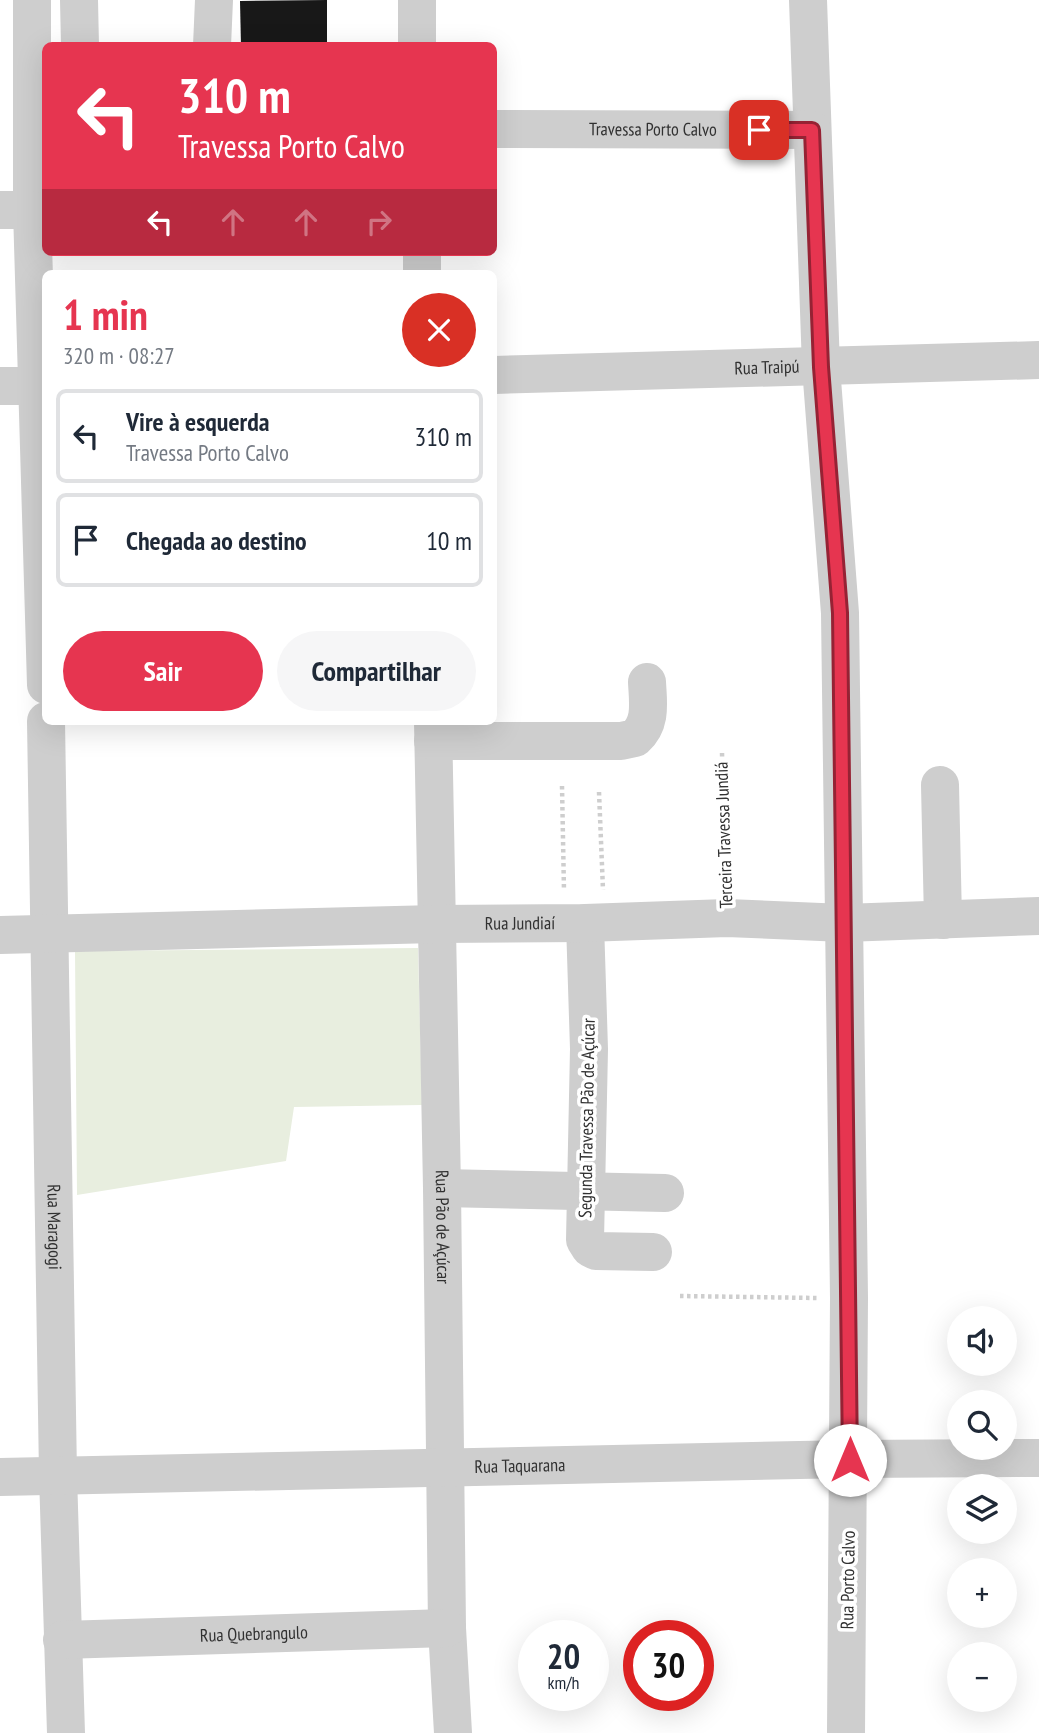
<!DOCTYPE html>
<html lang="pt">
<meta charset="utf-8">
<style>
body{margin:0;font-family:"PT Sans Narrow",sans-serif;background:#f6f6f7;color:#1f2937;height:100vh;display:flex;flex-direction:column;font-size:26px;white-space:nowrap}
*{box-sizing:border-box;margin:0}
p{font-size:23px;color:#747a83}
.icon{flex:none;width:38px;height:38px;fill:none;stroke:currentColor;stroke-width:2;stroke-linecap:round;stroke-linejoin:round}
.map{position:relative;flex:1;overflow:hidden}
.sheet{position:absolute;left:42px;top:270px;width:455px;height:455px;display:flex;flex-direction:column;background:#fff;border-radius:10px;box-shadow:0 7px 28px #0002}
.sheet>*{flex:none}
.guide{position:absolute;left:42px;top:42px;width:455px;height:214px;border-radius:10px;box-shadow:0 7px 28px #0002;background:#e63550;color:#fff;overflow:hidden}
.tools{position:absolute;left:947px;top:1306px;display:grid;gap:14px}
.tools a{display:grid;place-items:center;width:70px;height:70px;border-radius:50%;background:#fff;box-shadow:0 7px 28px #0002;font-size:35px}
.speed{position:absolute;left:518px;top:1620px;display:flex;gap:14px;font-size:35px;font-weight:700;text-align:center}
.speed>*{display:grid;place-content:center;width:91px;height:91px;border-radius:50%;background:#fff;box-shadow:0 7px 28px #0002;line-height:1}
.speed small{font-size:18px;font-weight:400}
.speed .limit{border:10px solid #d22;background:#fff;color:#111}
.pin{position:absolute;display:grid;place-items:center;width:60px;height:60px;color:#fff;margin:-30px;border-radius:14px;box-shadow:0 4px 10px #0006}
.me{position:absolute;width:77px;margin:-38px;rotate:0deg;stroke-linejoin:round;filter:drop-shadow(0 0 5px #0008)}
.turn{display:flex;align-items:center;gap:24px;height:147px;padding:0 21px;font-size:32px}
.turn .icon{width:91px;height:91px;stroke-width:2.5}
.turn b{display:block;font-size:49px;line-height:60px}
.lanes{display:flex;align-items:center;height:66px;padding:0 21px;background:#0003;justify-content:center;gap:35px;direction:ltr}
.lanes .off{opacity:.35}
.round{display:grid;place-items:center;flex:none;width:74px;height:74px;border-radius:37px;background:#f6f6f7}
.head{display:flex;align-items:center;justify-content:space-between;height:119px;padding:0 21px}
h1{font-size:42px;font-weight:800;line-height:52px;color:#e63550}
.cta{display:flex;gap:14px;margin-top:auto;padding:14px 21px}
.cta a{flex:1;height:80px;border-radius:42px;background:#e63550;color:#fff;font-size:28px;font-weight:800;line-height:80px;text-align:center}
.cta a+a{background:#f6f6f7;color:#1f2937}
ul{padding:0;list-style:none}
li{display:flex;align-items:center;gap:21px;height:94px;margin:0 14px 10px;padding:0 7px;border:4px solid #e0e1e3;border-radius:10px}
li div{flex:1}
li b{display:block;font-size:26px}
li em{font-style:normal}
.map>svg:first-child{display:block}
</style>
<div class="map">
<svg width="1039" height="1733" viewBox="0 0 1039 1733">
<rect width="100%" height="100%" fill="#fff"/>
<path fill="#e8eedf" d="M418 948 422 1105 294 1107 286 1161 77 1195 75 951Z"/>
<path fill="#181818" d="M327 0V46H241L240 1Z"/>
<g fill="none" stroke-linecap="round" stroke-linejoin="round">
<path stroke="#cecece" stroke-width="4.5" stroke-dasharray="3.5 3.5" stroke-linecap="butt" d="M722 753 726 885
M562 786 564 891
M599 792 603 890
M680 1296 817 1298"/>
<g stroke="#cecece" stroke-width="38">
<path d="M32 0V210L46 685"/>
<path d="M79 0 80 46"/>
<path d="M417 0V46"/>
<path d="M808 0 821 367 840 613 849 1298 846 1733"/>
<path d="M212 46 214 0"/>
<path id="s1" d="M494 129 812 130"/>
<path d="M0 210H32"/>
<path d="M422 252V273"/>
<path id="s2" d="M494 375 1039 360"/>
<path d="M0 386H46"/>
<path id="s3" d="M46 721 58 1475 66 1733"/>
<path id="s4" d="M433 721 442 1188 447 1628 453 1733"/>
<path d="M433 741H621L635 738C652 723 648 703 647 682"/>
<path d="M940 785 943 920"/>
<path d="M585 923 589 1049 585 1240 590 1248 596 1251 653 1252"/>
<path id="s5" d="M0 935 436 924 585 923 727 918 844 923 1039 916"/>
<path d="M442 1188 665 1193"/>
<path id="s6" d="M0 1477 850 1459 1039 1458"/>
<path id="s7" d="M62 1640 447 1628"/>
</g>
</g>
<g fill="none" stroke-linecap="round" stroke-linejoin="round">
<defs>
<path id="route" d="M759 130H812L821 367 840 613 850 1460"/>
</defs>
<use href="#route" stroke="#962234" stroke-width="18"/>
<use href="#route" stroke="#e63550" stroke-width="12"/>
</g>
<g text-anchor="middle" stroke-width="7" stroke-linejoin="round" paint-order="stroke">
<g font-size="18" fill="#313131" stroke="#fff">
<text dy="6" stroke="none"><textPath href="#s1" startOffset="159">Travessa Porto Calvo</textPath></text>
<text dy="6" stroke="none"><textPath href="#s2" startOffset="273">Rua Traipú</textPath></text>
<text transform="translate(724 835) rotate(-92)" y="6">Terceira Travessa Jundiá</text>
<text dy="6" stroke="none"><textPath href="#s5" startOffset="520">Rua Jundiaí</textPath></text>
<text transform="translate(587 1118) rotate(-89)" y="6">Segunda Travessa Pão de Açúcar</text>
<text dy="6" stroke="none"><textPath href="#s3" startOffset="506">Rua Maragogi</textPath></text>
<text dy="6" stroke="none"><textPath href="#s4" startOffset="506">Rua Pão de Açúcar</textPath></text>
<text dy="6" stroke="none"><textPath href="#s6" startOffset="520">Rua Taquarana</textPath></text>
<text transform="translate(848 1580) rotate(-89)" y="6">Rua Porto Calvo</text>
<text dy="6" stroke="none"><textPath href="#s7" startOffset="192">Rua Quebrangulo</textPath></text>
</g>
</g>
</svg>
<div class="tools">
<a><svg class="icon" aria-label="sound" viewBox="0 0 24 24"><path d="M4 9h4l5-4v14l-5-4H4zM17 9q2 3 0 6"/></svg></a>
<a><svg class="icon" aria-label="search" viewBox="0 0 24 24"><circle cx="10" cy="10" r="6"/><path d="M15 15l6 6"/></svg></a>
<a><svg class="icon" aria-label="layers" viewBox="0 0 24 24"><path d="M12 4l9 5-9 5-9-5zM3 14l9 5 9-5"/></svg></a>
<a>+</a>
<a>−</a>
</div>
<div class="speed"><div>20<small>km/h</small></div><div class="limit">30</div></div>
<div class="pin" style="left:759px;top:130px;background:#d93025"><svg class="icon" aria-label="arrive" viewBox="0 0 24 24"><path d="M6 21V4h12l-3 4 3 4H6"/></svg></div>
<svg class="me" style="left:850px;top:1460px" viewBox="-20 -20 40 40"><circle r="19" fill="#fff"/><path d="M0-13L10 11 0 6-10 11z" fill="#e63550"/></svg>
<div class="guide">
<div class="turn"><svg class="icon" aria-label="left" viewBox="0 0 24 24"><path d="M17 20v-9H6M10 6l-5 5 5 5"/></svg><div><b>310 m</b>Travessa Porto Calvo</div></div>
<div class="lanes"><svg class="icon" aria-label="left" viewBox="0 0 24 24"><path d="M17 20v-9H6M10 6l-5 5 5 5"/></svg><svg class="icon off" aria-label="ahead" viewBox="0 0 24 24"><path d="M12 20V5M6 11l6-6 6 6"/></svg><svg class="icon off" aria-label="ahead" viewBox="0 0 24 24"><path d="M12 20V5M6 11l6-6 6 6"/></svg><svg class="icon off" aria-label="right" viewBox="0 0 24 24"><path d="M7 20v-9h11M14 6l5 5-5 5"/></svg></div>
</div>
<section class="sheet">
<div class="head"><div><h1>1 min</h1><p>320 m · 08:27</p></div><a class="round" style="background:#d93025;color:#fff"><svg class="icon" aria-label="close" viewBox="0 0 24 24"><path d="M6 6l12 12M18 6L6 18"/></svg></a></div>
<ul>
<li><svg class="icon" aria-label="left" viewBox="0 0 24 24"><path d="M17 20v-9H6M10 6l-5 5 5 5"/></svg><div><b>Vire à esquerda</b><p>Travessa Porto Calvo</p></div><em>310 m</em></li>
<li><svg class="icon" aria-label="arrive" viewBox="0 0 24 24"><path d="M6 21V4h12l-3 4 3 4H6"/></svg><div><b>Chegada ao destino</b></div><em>10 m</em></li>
</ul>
<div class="cta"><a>Sair</a><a>Compartilhar</a></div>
</section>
</div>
